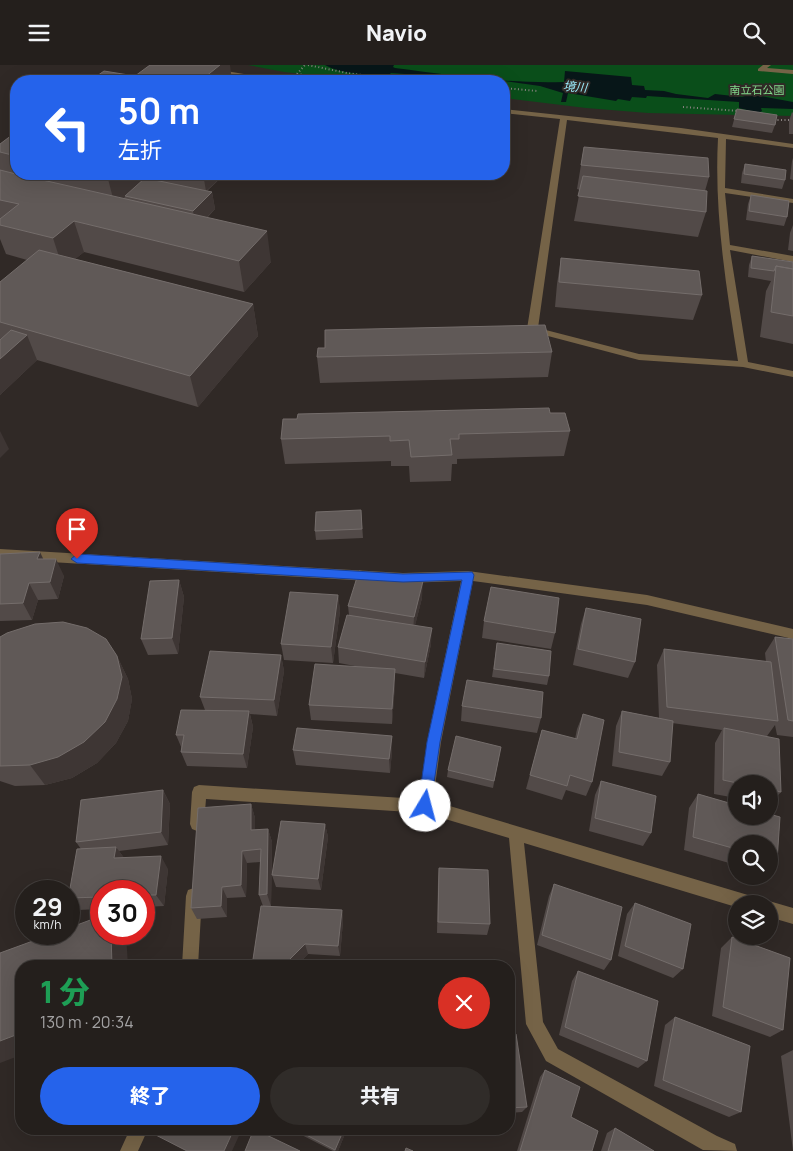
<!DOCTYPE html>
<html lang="ja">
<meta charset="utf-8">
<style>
body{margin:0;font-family:Manrope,"Noto Sans JP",sans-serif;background:#302c29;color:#f1f3f6;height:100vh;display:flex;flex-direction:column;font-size:19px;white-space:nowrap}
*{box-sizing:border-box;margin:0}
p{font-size:16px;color:#a3a2a3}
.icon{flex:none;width:28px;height:28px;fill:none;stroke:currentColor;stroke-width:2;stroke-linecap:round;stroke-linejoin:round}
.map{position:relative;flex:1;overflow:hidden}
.details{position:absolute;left:15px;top:895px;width:500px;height:175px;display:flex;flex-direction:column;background:#241f1c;border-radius:20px;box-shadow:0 5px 20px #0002,0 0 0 1px #413d3b}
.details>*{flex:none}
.guide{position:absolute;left:10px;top:10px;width:500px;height:105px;border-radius:20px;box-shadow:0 5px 20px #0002,0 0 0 1px #413d3b;background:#2563eb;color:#fff;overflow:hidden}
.buttons{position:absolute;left:728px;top:710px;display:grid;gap:10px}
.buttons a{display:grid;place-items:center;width:50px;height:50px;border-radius:50%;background:#241f1c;box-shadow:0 5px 20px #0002,0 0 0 1px #413d3b;font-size:25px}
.speed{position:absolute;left:15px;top:815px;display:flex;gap:10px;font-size:25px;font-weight:700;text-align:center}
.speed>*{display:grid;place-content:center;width:65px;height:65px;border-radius:50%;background:#241f1c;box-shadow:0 5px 20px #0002,0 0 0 1px #413d3b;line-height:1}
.speed small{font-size:12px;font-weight:400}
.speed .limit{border:8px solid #d22;background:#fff;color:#111}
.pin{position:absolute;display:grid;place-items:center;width:42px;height:42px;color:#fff;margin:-51px -21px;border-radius:50% 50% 50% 0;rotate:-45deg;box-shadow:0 0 5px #0007}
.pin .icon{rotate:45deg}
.me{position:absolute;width:55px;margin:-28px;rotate:8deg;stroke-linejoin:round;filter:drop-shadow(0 0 4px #0008)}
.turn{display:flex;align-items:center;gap:18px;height:105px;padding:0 25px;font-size:22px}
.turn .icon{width:65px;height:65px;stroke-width:2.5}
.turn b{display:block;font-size:35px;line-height:42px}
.round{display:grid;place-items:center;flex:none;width:52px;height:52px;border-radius:26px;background:#302c29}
.overview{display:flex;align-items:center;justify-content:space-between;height:85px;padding:0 25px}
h1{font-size:30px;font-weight:800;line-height:38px;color:#1e9e55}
.action{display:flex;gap:10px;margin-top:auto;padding:10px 25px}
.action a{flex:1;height:58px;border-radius:30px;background:#2563eb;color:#fff;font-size:20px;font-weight:800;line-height:58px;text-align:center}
.action a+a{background:#302c29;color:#f1f3f6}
header{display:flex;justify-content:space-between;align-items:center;height:65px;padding:0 25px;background:#241f1c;font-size:22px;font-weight:800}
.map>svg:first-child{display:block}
</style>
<header><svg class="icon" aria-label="menu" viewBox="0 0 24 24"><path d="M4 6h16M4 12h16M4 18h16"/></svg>Navio<svg class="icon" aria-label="search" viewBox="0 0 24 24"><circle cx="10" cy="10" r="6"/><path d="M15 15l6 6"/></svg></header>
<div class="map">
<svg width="793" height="1086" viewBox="0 0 793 1086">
<rect width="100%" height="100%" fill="#302926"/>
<path fill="#0a4e1a" d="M248 0H793V51L648 48 586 43 504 33V16H365L284 7Z"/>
<path fill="#071618" d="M325 0H394L393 2 395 3C450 10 508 19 564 17L565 6 631 12 632 20 644 21 645 25 664 26 676 29 708 33 715 29 742 32 754 28 757 23H760L761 31 793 37V44L761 43 762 46 758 48 739 43V37L647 31 646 33 632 32 630 36 618 34 616 36 568 28 566 37H561L563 28 540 21 504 16 391 8 388 11C370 10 340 9 325 0Z"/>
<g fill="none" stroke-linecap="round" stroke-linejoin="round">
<path stroke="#898381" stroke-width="2" stroke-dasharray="1 2.5" stroke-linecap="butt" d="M308 0 347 8 406 16
M297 9 312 11 308 16
M297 9 305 0
M412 16 414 14 438 16
M504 23 537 26
M683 42 739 46
M774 55H793"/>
<path fill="#756347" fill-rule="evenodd" d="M763 0H771L767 3 793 5V9L758 6V4Z
M214 4 273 14 276 16H263L212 7 211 6Z
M504 44 681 63 793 79V83L726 74 725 123 793 134V138L725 128 730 180 793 191V197L730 185 748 297 793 306V312L743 302 639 295 529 266 527 264 560 54 504 48ZM567 55 718 73C714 148 726 221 738 296L639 289 538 263Z
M0 484 403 508 468 506 647 530 793 564V574L647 540 473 516 441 677 433 736 758 833 760 839H736V842L524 778 543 957 558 984 717 1071 735 1079 737 1086 703 1085 546 996 526 959 509 773 425 748 206 734 204 759 202 764 197 766 192 764 190 759 192 727 194 722 199 720 419 734 427 677 461 516 403 518 0 494Z
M194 823 200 825 202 831 198 901H182L186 831 188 825Z
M769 836 793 843V859L769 852V839H763Z
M130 1064H148L138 1086H120Z"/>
</g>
<path fill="#524a48" d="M737 44 775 60 772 68 732 62Z
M792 47 793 48V69H789V56Z
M16 67V109H225L207 126 212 127 215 144 207 153 271 197 244 227 84 187 75 194 253 239 258 271 198 342 37 295 0 330V257L27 195 6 189 0 174V79Z
M584 82 709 112 705 126 706 147 698 172 574 156 580 125 577 124Z
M793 93V115L790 114 792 96Z
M745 99 785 115 782 124 741 118 742 108Z
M751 130 787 152 784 161 746 155 748 139Z
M793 160V186L788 185 790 168Z
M752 191 793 197V279L760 272 766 226 771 216 748 212 749 200Z
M561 193 702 230 693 255 555 242 557 219Z
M552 287 548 312 320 318 317 292Z
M550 348 570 366 564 391 457 394V399H452L451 416 410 417 409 401H391V396L285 399 281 374Z
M361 445 363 473 316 475 315 466Z
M0 489 43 494 64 511 58 534 38 535 32 555 0 556Z
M179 515 184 532 178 589 148 590 141 574Z
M338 530 340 546 333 598 284 595 281 579Z
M422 533 415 560 431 579 424 613 395 608V619L392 659 311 655 309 640 360 602 339 598 338 582 349 550 348 541Z
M586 543 635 597 628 613 573 600 581 559Z
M484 556 555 568 551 584 482 573Z
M0 572 117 591 128 614 132 634 128 656 116 678 97 698 72 713 45 720 15 721 0 716Z
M775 572 793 574V672L777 670 775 660 767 671 781 727 769 740V719H736V733L714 729 715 678 722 665 672 658 670 697 662 711 612 701 616 661 622 646 659 653 657 600 664 584 766 597 765 588Z
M497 578 549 611 547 620 492 612Z
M281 590 284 606 277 651 250 649 253 662 247 703 187 701 181 687 182 684 176 670 205 645 200 632Z
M462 641 541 653 537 668 461 656Z
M583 649 592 717 586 731 566 725 562 735 526 724 542 665 575 674 577 664Z
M392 671V686L390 708 296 700 293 685Z
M501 682 493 723 447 712 448 705Z
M601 716 651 768 643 781 589 766 595 730Z
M163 725 170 739 168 780 119 786 124 793 168 804 164 841 144 842V826H101V844L78 845 69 834V829L81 784 76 777Z
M698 729 736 740V751H769V749L780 752 777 796 769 805V779H736V800L684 785 689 743Z
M251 739 255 753V765L268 764 272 777 271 841H268L342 845 343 856 340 891 308 889 296 901H252L263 841 259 830 260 797 247 798 246 832 227 833V852L197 854 191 843Z
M325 759 328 772 321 825 276 822 272 810Z
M439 803 490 859 487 870 437 868 438 815Z
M554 819 611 895 604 905 537 880 549 831Z
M635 838 683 904 673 913 618 891 627 849Z
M732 872 783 965 770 972 712 951 721 883Z
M578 906 647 996 638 1003 559 970 572 916Z
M675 952 741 1047 729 1052 654 1021 665 960Z
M509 970 527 1042 522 1047 509 1048Z
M793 985V1086L781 991Z
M545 1005 571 1052 592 1086H517L540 1012Z
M615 1063 654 1086H601L607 1068Z
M290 1064H347L338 1086H333Z"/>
<path fill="#3e3634" d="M220 0H230L232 16H200Z
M109 109H145L146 113 115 141 107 110Z
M203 109H225L206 126Z
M212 127 215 144 196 163 193 146Z
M74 156 84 187 63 204 53 173Z
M267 166 271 197 244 227 239 196Z
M253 239 258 271 198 342 190 311Z
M27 270 37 295 0 330V294Z
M0 366 9 384 0 393Z
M40 487 48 504 37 494Z
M56 494 64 511 58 534 50 517Z
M179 515 184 532 178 589 172 573Z
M423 516 422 533 413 569 414 552Z
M29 518 38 535 32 555 23 538Z
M338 530 340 546 333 598 331 582Z
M432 563 431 579 424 613 425 597Z
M281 590 284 606 277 651 274 635Z
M117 591 128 614 132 634 128 656 116 678 97 698 72 713 45 720 30 700Z
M395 604V619L392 659V644Z
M249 646 253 662 247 703 243 689Z
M392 671V686L390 708 389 694Z
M163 725 170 739 168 780 161 767Z
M251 739 255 753V778L251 765Z
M325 759 328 772 321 825 318 814Z
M268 764 272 777 271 841 267 829Z
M116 782 125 794 114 793Z
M242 786 247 798 246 832 241 820Z
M161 791 168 804 164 841 156 830Z
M222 822 227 833V852L221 841Z
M342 845 343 856 340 891 338 881Z
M111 869H126L128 901H112Z
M305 879 308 889 296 901H283Z
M21 968V990L0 998V976Z
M234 1064H242L232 1086H224Z
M344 1064H347L338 1086H336L335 1085Z"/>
<path fill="#605957" stroke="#746d6b" d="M150 0H220L200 16H90L104 6 135 11Z
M737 44 777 50 775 60 734 54Z
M16 67V91L0 87V79Z
M584 82 708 93 709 112 581 100Z
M745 99 786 105 785 115 744 109Z
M0 105 16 109 267 166 239 196 74 156 53 173 0 160V154L19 139 0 135Z
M583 111 707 126 706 147 578 131Z
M145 113 212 127 193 146 125 131Z
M751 130 789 136 787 152 749 146Z
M39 185 253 239 190 311 0 257V217Z
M752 191 793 197V204L776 201 774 206 751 203Z
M561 193 699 206 702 230 559 217Z
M776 201 793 204V251L771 247Z
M545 260 552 287 317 292 318 283H325V265Z
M11 265 27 270 0 294V275Z
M549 343 550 348H565L570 366 459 369V374H450L452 390 411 392 409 375 390 376V371L281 374 283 354H297L298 349Z
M361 445 362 464 315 466 316 447Z
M40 487 37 494H56L50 517 29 518 23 538 0 539V489Z
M359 506 423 516 414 552 348 541Z
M179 515 172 573 141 574 150 516Z
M491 522 559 533 555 568 484 556Z
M290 527 338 530 331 582 281 579Z
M586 543 641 554 635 597 578 584Z
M347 550 432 563 425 597 338 582Z
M63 557 87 563 106 574 117 591 122 612 117 634 105 657 84 677 58 692 30 700 0 701V572L7 568 35 559Z
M775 572 793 574V656L788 655Z
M497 578 551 586 549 611 494 604Z
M664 584 771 597 778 656 667 642Z
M210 586 281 590 274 635 200 632Z
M315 599 395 604 392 644 309 640Z
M467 615 543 627 541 653 462 641Z
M181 645 249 646 243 689 181 687 184 670H176Z
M622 646 673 656 670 697 619 687Z
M583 649 604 655 592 717 570 710 567 721 530 710 542 665 577 674Z
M297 663 392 671 389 694 293 685Z
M724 663 779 674 781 727 769 724V719H742L723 715Z
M456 671 501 682 494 716 448 705Z
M601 716 656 731 651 768 595 753Z
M163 725 161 767 76 777 81 735Z
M698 729 736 740V751H769V749L780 752 777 796 769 794V779H736V784L693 772Z
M251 739V765L268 764 267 829 259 830 261 784 242 786 241 820 222 822 221 841 191 843 198 743Z
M281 756 325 759 318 814 272 810Z
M116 782 114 793 161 791 156 830H144V826H101V832L69 833V829L77 784Z
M439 803 488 805 490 859 438 857Z
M554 819 622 842 611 895 542 870Z
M635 838 691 859 683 904 625 881Z
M261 841 342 845 338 881 305 879 283 901H252Z
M101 851V869H111L112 901H21V968L0 976V888L52 869H69V863Z
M732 872 790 893 783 965 723 942Z
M578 906 658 936 647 996 565 962Z
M675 952 750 981 741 1047 663 1015Z
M516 969 527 1042 509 1043V970Z
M545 1005 580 1022 571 1052 598 1066 592 1086H520Z
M615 1063 654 1086H608Z
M152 1064H234L224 1086H187L150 1067Z
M254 1064 300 1086H245Z
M295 1064H344L335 1085Z
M406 1083 413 1086H405Z"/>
<path fill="#2563eb" stroke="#184099" d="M77 489 403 509 472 507 474 510 440 677 430 745 425 747 420 745 418 741 427 677 462 515 403 517 77 498 71 494Z"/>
<g text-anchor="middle" stroke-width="4" stroke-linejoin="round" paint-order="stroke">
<g font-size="11" fill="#84da8d" stroke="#302926">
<text x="757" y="29">南立石公園</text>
</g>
<g font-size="12" font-style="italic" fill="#9cedfd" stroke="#302926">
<text transform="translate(575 22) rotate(5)" y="4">境川</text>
</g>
</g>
</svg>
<div class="buttons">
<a><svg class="icon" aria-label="sound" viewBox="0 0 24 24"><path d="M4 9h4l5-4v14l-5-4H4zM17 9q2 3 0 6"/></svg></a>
<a><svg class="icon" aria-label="search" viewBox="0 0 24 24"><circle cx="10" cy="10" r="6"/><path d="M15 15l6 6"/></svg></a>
<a><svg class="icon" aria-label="layers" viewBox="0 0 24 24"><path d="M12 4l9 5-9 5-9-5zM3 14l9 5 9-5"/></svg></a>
</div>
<div class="speed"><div>29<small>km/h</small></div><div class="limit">30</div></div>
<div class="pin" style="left:77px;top:494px;background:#d93025"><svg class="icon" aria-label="arrive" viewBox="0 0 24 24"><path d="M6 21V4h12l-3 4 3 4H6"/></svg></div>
<svg class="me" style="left:425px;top:741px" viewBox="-20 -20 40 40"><circle r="19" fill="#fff"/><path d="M0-13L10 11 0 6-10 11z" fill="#2563eb"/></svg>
<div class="guide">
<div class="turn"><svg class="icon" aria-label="left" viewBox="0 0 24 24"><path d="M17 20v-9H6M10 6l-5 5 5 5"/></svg><div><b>50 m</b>左折</div></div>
</div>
<section class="details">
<div class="overview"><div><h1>1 分</h1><p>130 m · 20:34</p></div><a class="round" style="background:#d93025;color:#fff"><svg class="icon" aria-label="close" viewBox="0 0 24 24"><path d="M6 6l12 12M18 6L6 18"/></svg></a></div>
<div class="action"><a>終了</a><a>共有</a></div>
</section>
</div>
